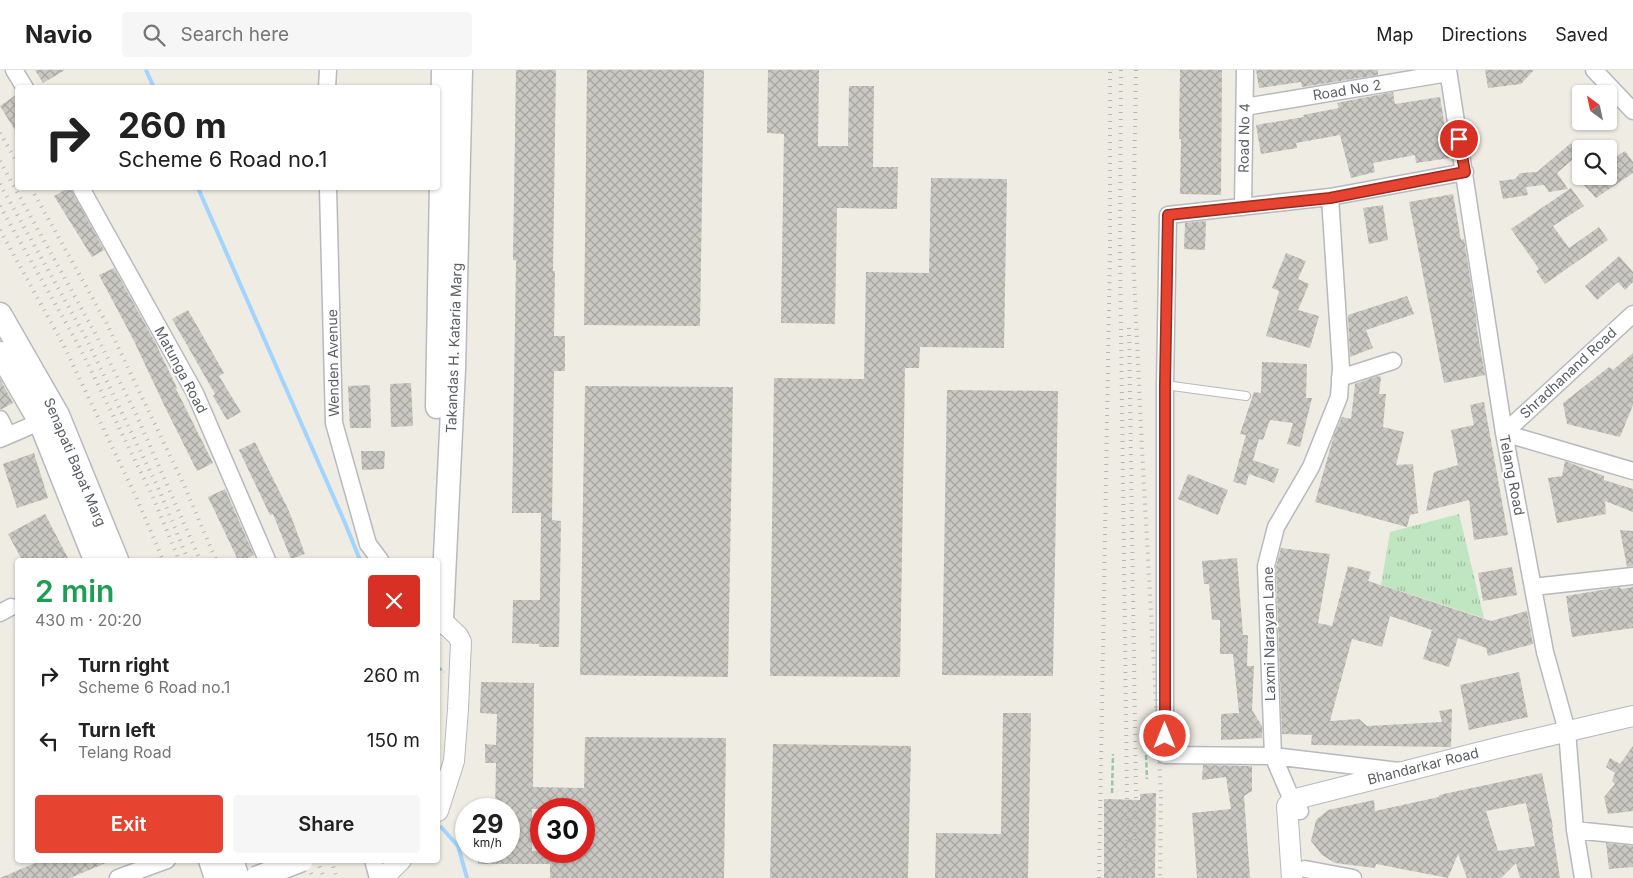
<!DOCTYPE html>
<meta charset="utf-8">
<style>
body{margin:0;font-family:Inter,sans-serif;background:#f6f6f6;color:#222;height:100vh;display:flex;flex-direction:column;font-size:19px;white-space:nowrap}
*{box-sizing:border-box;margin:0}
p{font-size:16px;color:#767676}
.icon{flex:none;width:28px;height:28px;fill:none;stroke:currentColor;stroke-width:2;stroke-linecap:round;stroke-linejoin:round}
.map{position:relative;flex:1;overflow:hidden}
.sheet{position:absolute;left:15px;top:488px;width:425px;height:305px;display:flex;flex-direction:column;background:#fff;border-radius:5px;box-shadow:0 1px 4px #0004}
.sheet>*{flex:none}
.guide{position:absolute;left:15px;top:15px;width:425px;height:105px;border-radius:5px;box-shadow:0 1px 4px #0004;background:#fff;color:#222;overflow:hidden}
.needle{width:32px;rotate:327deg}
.tools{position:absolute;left:1572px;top:15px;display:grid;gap:10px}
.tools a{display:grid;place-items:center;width:45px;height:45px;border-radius:5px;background:#fff;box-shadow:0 1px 4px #0004;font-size:25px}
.speed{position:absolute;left:455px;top:728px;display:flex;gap:10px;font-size:25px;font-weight:700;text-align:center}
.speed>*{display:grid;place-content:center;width:65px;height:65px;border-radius:50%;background:#fff;box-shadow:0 1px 4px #0004;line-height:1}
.speed small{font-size:12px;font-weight:400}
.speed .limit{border:8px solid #d22;background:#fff;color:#111}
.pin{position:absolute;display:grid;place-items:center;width:42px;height:42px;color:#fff;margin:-21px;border:2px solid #fff;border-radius:50%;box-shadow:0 1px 5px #0007}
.me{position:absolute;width:55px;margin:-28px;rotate:0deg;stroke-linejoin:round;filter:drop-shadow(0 0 4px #0008)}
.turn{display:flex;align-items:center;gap:18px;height:105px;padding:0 20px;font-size:22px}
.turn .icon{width:65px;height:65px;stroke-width:2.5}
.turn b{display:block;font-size:35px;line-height:42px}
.round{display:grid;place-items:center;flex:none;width:52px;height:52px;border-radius:5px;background:#f6f6f6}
.overview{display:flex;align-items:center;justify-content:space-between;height:85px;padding:0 20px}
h1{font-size:30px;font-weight:600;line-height:38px;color:#1e9e55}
.cta{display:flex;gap:10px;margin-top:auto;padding:10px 20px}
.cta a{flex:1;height:58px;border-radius:5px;background:#e64331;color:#fff;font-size:20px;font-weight:600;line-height:58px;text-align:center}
.cta a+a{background:#f6f6f6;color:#222}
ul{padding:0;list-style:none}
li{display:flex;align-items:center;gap:15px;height:65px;padding:0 20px}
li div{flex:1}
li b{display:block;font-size:19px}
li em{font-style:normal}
header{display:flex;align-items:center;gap:30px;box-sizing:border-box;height:70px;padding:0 25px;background:#fff;border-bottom:1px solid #e0e0e0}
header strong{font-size:24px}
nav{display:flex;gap:28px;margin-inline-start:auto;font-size:18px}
.search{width:350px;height:45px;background:#f6f6f6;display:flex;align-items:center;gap:12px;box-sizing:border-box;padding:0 18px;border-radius:5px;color:#767676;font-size:19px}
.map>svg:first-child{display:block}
</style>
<header>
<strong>Navio</strong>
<div class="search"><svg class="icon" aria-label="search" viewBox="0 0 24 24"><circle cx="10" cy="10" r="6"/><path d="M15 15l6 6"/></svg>Search here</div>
<nav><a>Map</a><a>Directions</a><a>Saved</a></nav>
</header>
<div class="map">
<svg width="1633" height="808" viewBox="0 0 1633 808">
<defs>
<pattern id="park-tufts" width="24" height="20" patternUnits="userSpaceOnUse" patternTransform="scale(1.25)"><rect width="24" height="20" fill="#c0e5c1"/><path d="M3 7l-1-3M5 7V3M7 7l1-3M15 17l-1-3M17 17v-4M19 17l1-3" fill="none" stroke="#9fbda0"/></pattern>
<pattern id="building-cross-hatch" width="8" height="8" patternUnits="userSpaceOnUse" patternTransform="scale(1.25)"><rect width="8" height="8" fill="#cac8c2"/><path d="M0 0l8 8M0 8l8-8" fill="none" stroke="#a7a6a1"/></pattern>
</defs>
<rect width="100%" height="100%" fill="#eeece3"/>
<path fill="url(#park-tufts)" d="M1459 444 1484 548 1381 515 1390 462Z"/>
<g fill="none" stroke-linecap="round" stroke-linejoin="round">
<path stroke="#a3d4fd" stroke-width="4" d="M146 0 154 18
M198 118 345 453 360 490
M441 757 458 776 467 808"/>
</g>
<path fill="url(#building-cross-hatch)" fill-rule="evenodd" d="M35 0H65L43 13Z
M516 0H556L553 201H555L554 266H565V301H554L552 450 561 451 559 577H539V574L512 573 513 530H540L541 443H512L516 190H513Z
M587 0H704L700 256 584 255Z
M768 0H819L818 76H848L849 16H874L873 97H898L897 139 837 138 835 254 781 253 784 64 767 63Z
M1180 0H1222L1221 125 1180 124 1181 69H1179Z
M1256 0H1378V5L1302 17 1301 12 1259 18Z
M1485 0H1534L1521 14 1488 18Z
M1393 22 1395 34 1440 27 1450 88 1416 93 1415 85 1373 93 1375 102 1351 108 1340 65 1296 73 1297 78 1261 84 1256 55 1304 47 1303 45 1339 38 1337 33Z
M17 24H18V65L0 36Z
M1571 73 1580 83 1557 103 1568 119 1549 122 1544 115 1526 117 1528 125 1503 129 1499 111 1515 109 1520 103 1537 102Z
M1625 81 1633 92V103L1596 128 1580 111 1587 106H1609V91Z
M931 108 1007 109 1004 278 920 277 919 298H905L900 607 770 606 774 308 864 309 866 202 929 203Z
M68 118 72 121 104 180 92 187 54 126Z
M1571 118 1584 136 1553 156 1569 178 1599 157 1608 170 1545 214 1536 201 1539 199 1511 159Z
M1453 124 1461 170 1464 169 1477 253H1476L1485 305 1444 313 1409 132Z
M1383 135 1388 170 1369 174 1363 138Z
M1206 151 1205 180 1184 179 1185 153Z
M1286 183 1306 191 1298 209 1309 214 1298 240 1319 246 1310 278 1266 266 1279 221 1272 218Z
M1619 186 1633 202V212L1625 220 1618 212 1597 230 1585 216Z
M114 198 155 272 177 318 176 319 213 393 197 401 165 337 133 269 99 205Z
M1407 226 1414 244 1366 260 1373 278 1350 287 1348 245Z
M188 240 224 303 219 306 241 342 227 350 213 326 215 324 172 249Z
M1633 283V335L1620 367 1567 354 1563 333 1609 297 1613 300Z
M1262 292 1307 294 1306 328H1312L1300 377 1287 374 1293 353 1270 350 1263 370 1259 369 1253 390 1279 399 1274 413 1249 404 1246 415 1233 412 1246 365 1240 364 1254 322 1261 323Z
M1378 306 1381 307 1379 324H1386L1383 357 1404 362 1396 395 1413 394 1418 443 1410 445 1407 457 1315 432 1334 365 1342 347 1351 349 1355 314Z
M0 309 13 333 2 339H0Z
M411 313 413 356 391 357 390 314Z
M370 315 371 358H350L348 316Z
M585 316 733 317 728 607 580 605Z
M947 320 1058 321 1053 606 942 605Z
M1484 332 1508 465 1474 470 1469 430 1426 441 1434 402 1458 395 1451 360 1474 355 1470 335Z
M255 372 289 441 305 484 291 489 273 444 270 445 239 380Z
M361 381H385L384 399 362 400Z
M34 383 48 428 17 438 3 394Z
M1565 391 1604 406V410L1633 419V442L1605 431 1606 444 1557 453 1548 408 1562 406Z
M1188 404 1228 420 1218 445 1178 429Z
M225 419 254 485 243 490H238L208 427Z
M45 444 69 490H22L8 464Z
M1620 460 1633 461V496L1627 497Z
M1281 478 1330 484 1318 553 1332 556 1348 496 1371 502 1368 511 1491 551 1527 541 1533 574 1488 586 1486 578 1458 568 1449 597 1423 589 1432 560 1390 546 1382 577 1352 569 1330 651 1359 649 1367 656 1442 652 1439 641 1452 639 1451 677 1311 675 1312 665 1282 664 1276 497Z
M1237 488 1243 565H1248L1247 596H1254L1252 640 1262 656V668L1221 670V644L1239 643 1233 584H1220V550H1212L1209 514H1204L1202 491Z
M1512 497 1517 525 1483 531 1478 503Z
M1620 517 1621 519 1633 517V558L1572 567 1566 526Z
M1519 602 1528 647 1469 660 1460 615Z
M481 612 534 613 533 717 584 718 585 667 726 668 724 808H550V794H478V781H509V739H495L496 693H485V674L496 675 497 644 480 643ZM532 739H584V781H532Z
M1003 643H1031L1028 808H935L936 763 1001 764Z
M773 674 911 676 908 808H770Z
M1633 676V741L1608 744 1604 727 1615 714 1612 711 1615 703 1606 697 1610 688 1620 694Z
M1203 695 1252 696V721L1244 726 1250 808H1197L1192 743 1231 739 1226 707 1202 710Z
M1542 703 1553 757H1552L1560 808H1520L1516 793 1501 808H1467L1458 784 1448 808 1376 794 1375 798 1335 793 1322 785 1311 771 1316 750 1328 740 1374 730 1375 741 1439 727V725ZM1526 733 1535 776 1498 781 1486 741Z
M1156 723 1155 808H1104V729L1140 730V724Z
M1606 773 1633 776V797L1609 799Z
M42 790H113L70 808H0Z"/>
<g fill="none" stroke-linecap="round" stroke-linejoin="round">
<defs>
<path id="service" d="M1165 315 1246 326"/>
<path id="minor" d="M14 0 25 18
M1448 0 1504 363 1545 582 1567 661 1575 760 1583 808
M1594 0 1633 41
M327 18 328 0
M1245 37 1448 3
M81 118 195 323 267 490
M328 118 334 353 368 474 380 490
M1243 137 1245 0
M1340 308 1393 291
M0 349 8 365
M1504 363 1633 244
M1504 363 1633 401
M0 369 49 348
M1533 517 1633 506
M0 543 11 537
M1399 701 1273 686 1165 685V315L1168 145 1330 127 1465 102
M1300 741 1292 730 1273 686 1266 496 1276 457 1311 397 1339 327 1341 298 1330 127
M1575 760 1633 766
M373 790 378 808
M1305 799 1353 808
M118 808 167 790"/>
<path id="tertiary" d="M438 547 458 566 461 572 458 639 454 691 438 741
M383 808 401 790
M1292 808 1287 736 1292 730 1501 677 1633 646"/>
<path id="secondary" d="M0 244 58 345 117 490
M0 283 40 352 95 490
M437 337 443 0
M438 553 442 549 454 299 461 0
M210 790 216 808
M232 790 238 808"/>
</defs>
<use href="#service" stroke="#b6b9bd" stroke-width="10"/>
<use href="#minor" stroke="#b6b9bd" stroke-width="19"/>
<use href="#tertiary" stroke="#b6b9bd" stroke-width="22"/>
<use href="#secondary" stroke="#b7babf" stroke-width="25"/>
<path stroke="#99c6a7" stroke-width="2.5" stroke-dasharray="5 2.5" stroke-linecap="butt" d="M438 597 444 602
M1146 685 1147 709
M1112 723 1113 684"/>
<use href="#service" stroke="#fff" stroke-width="8"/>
<use href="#minor" stroke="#fff" stroke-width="16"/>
<use href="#tertiary" stroke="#fff" stroke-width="20"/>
<use href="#secondary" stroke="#fff" stroke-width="22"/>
<path stroke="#b4b5b5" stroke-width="4" stroke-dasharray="1 6" stroke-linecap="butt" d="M1121 0 1120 181 1127 724V808
M1136 0 1133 184 1142 379 1161 725 1160 808
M0 63 18 94
M0 91 95 263 136 344 200 490
M0 114 86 268 161 424 188 490
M31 118 107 254 184 415 216 490
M0 136 79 276 152 425 179 490
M0 160 64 276 137 429 163 490
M1129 258 1136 723 1135 808
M267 790 273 808
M295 790 302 808
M306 790 313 808
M317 790 324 808
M331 790 337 808
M1099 808 1110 180V0"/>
<defs>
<path id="secondary-bridge" d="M256 808 302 790"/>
</defs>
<use href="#secondary-bridge" stroke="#b7babf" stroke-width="25" stroke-linecap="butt"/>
<use href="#secondary-bridge" stroke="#fff" stroke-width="22"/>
</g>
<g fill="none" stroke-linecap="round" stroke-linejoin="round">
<defs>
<path id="route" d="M1165 666V315L1168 145 1330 128 1465 102 1459 69"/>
</defs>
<use href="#route" stroke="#962c20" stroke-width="12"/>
<use href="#route" stroke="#e64331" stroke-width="9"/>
</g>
<g text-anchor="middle" stroke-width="4" stroke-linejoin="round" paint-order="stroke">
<g font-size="14" fill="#5b5f64" stroke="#fff">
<text transform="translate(1347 20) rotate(-9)" y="5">Road No 2</text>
<text transform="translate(1244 68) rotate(-89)" y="5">Road No 4</text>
<text transform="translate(454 278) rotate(-88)" y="5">Takandas H. Kataria Marg</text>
<text transform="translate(333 293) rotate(-91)" y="5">Wenden Avenue</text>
<text transform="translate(181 300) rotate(62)" y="5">Matunga Road</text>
<text transform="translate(1568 303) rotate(-43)" y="5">Shradhanand Road</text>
<text transform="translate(75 392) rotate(67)" y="5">Senapati Bapat Marg</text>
<text transform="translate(1512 405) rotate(79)" y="5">Telang Road</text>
<text transform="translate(1269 564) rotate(-91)" y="5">Laxmi Narayan Lane</text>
<text transform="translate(1423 696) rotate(-14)" y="5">Bhandarkar Road</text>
</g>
</g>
</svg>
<div class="tools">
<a><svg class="needle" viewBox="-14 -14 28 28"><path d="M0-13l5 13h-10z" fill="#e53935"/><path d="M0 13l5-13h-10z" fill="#767676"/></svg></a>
<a><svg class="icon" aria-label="search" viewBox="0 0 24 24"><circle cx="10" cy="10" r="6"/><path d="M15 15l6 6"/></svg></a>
</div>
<div class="speed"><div>29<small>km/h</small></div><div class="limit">30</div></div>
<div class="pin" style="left:1459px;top:69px;background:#d93025"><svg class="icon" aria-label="arrive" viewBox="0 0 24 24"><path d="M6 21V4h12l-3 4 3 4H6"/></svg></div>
<svg class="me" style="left:1165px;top:666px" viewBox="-20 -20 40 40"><circle r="17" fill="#e64331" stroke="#fff" stroke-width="3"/><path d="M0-11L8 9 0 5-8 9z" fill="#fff"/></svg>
<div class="guide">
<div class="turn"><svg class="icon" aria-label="right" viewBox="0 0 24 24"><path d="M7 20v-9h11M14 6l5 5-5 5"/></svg><div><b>260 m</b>Scheme 6 Road no.1</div></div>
</div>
<section class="sheet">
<div class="overview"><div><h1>2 min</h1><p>430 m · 20:20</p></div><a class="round" style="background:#d93025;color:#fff"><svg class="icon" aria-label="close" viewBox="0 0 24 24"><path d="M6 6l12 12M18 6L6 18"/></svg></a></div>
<ul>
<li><svg class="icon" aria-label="right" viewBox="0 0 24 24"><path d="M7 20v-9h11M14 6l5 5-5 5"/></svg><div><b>Turn right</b><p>Scheme 6 Road no.1</p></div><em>260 m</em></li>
<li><svg class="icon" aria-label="left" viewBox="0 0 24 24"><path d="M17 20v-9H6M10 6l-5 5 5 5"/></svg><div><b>Turn left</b><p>Telang Road</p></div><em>150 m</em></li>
</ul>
<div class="cta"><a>Exit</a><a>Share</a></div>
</section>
</div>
